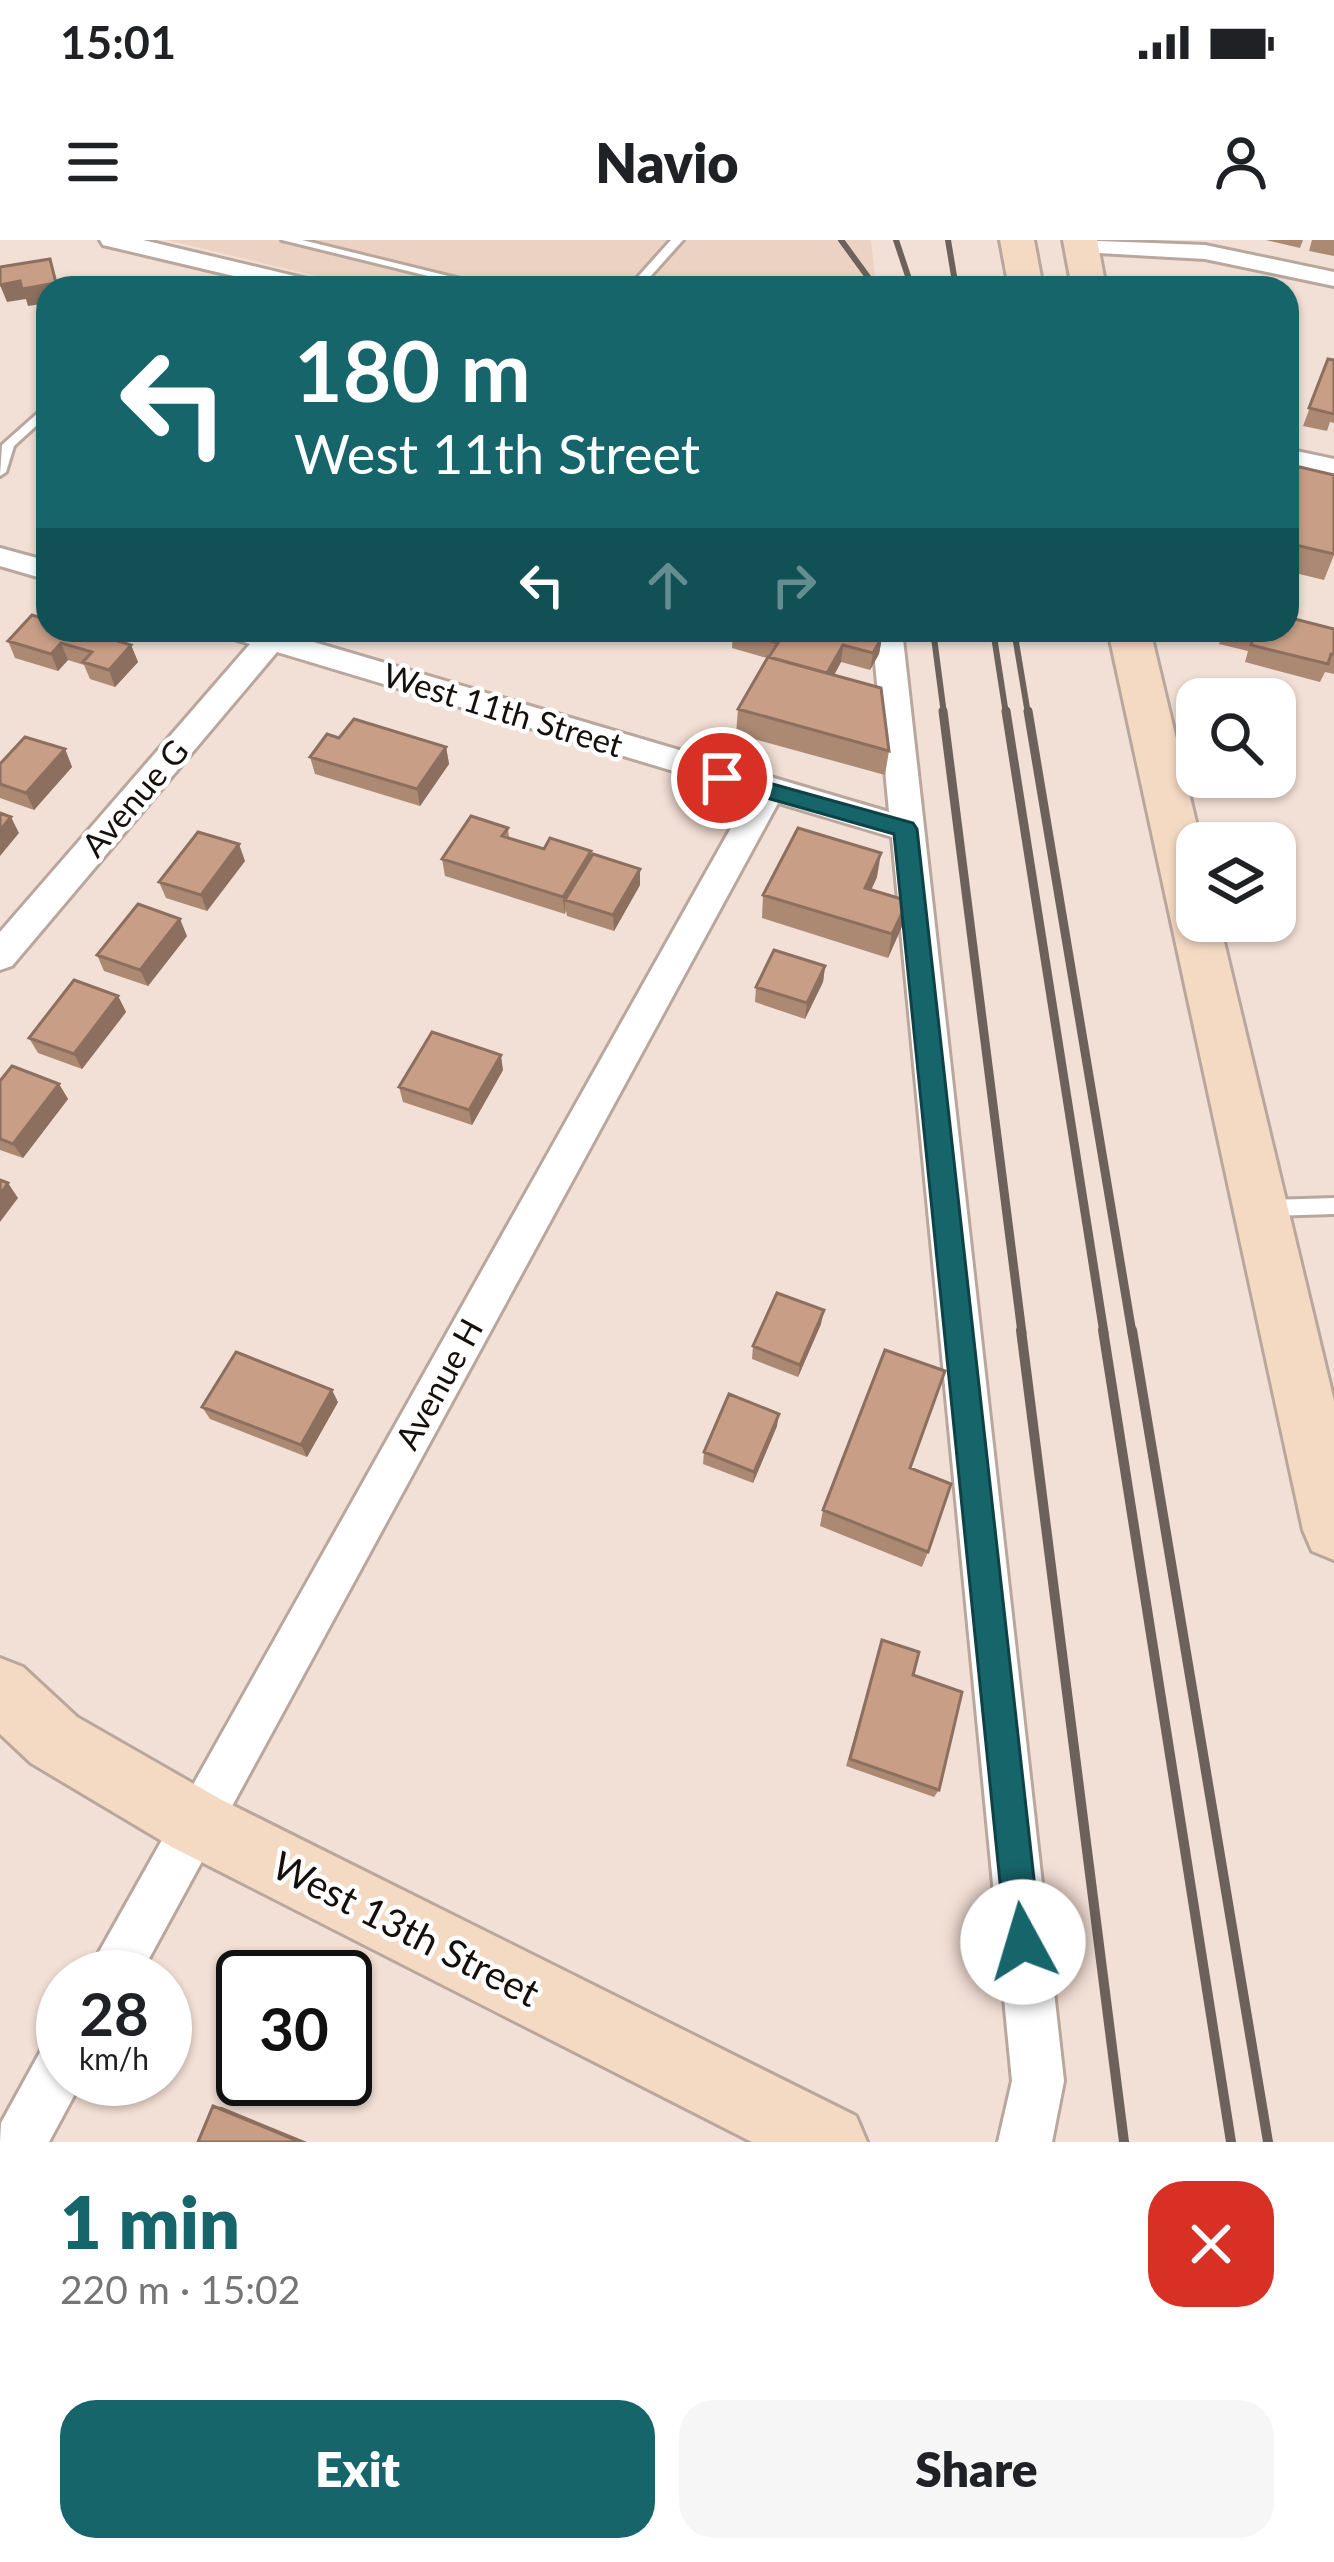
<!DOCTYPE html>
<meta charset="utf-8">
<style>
body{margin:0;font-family:Lato,sans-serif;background:#f6f6f6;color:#202124;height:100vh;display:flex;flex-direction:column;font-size:45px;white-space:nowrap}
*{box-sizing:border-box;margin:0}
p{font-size:39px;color:#757577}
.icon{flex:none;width:66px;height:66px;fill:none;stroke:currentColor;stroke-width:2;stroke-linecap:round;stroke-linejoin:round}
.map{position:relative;height:1902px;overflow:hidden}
.sheet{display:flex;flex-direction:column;background:#fff;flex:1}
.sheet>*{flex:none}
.top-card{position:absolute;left:36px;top:36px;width:1263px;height:366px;border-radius:36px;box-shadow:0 3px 9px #0004;background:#16656b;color:#fff;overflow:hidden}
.buttons{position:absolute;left:1176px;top:438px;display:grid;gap:24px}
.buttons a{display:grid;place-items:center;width:120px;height:120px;border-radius:24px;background:#fff;box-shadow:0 3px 9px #0004;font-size:60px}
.speed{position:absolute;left:36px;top:1710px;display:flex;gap:24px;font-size:60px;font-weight:700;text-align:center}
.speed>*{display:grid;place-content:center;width:156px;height:156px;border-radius:50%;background:#fff;box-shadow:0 3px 9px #0004;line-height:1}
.speed small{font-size:30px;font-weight:400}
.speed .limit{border:6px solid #111;border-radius:18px;background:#fff;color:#111}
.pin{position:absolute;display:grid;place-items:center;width:102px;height:102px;color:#fff;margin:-51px;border:6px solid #fff;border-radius:50%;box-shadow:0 3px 12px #0007}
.me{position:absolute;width:132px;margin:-66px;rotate:354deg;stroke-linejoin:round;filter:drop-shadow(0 0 9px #0008)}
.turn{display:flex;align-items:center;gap:42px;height:252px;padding:0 60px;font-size:54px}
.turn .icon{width:156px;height:156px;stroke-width:2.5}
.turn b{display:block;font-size:84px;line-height:102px}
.lanes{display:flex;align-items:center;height:114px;padding:0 60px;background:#0003;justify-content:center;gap:60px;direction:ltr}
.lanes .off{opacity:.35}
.round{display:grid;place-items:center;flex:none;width:126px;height:126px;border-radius:36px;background:#f6f6f6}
.overview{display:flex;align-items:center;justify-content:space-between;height:204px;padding:0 60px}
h1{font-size:72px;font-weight:800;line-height:90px;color:#16656b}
.button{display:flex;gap:24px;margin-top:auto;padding:24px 60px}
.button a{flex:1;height:138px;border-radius:36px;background:#16656b;color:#fff;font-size:48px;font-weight:800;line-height:138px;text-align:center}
.button a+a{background:#f6f6f6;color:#202124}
.status{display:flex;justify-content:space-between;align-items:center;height:84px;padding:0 60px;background:#fff;direction:ltr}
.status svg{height:33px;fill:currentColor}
header{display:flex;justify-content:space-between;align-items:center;height:156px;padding:0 60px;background:#fff;font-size:54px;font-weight:800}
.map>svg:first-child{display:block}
</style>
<div class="status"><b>15:01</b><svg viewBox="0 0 49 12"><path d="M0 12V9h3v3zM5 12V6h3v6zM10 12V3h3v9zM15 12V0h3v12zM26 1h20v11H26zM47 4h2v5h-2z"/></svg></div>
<header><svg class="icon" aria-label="menu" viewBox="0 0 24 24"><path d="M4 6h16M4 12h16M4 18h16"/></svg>Navio<svg class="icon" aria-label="person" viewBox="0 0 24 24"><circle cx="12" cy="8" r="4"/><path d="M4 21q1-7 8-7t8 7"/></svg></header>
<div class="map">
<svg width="1334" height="1902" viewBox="0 0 1334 1902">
<rect width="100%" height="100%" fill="#f2dfd5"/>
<path fill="#ecd2c3" d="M167 0H871L876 48H366Z"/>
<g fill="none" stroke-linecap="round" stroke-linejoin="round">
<defs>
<path id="lane" d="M282 0H302L497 48H477Z
M671 0H683L640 48H628Z
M250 32 260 34 245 48H232Z
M48 164V175L14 206 6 232 0 236 2 205Z
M1334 958V974L1267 976 1261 973 1258 968 1261 963 1267 960Z"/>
<path id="street" d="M100 0H143L324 43 327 48H284L103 5Z
M1072 0 1205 5 1334 32V46L1205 19 1081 12 1072 10Z
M1287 209 1334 219V235L1287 225Z
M0 308 48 321V340L0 326Z
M224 390H273L889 572 872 390H902L1064 1841 1052 1902H998L1012 1841 892 597 778 563 139 1737H85L750 554 277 412 12 726 0 730V692L250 404 228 397Z
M63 1798V1839H83L49 1902H0L1 1883 44 1805Z"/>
<path id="secondary" d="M1000 0H1034L1043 48H1009Z
M1063 0H1097L1106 48H1072Z
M1108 390H1150L1201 603H1197V681H1219L1334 1161V1320L1312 1311 1303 1290Z
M0 1418 23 1427 77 1477 220 1559 856 1876 867 1902H752L172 1607 31 1523 0 1494Z"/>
</defs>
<use href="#lane" stroke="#b9a79d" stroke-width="6"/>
<use href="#street" stroke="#b9a79d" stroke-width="6"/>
<use href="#secondary" stroke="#b9a79d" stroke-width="6"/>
<use href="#lane" fill="#fff" fill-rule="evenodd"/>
<use href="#street" fill="#fff" fill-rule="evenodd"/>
<use href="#secondary" fill="#f5dac3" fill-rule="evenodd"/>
<path stroke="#6c615b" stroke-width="6" d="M841 0 876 48
M896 0 912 48
M948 0 956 48
M933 390 944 474
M993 390 1006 474
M1014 390 1028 474"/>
<path stroke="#6c615b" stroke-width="9" d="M943 471 1022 1093
M1006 471 1104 1093
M1028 471 1132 1093"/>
<path stroke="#6c615b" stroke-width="10" d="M1021 1090 1124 1902
M1103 1090 1231 1902
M1132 1090 1268 1902"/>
</g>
<path fill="#ac8973" d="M1266 0H1303L1300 8Z
M1312 0H1334V16L1309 11Z
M1328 119 1334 120V183L1330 182 1327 191 1303 186Z
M1287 224 1334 315 1324 340 1287 331Z
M1334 389V434L1325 432 1320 442 1245 422 1248 411 1219 404 1224 390Z
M733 390 882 397 879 414 870 430 841 422 834 435 889 511 885 535 736 494 738 469 767 418 732 408Z
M8 401 131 405 138 422 115 447 90 439 84 425 68 420 58 431 15 418Z
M339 498 446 507 449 524 420 566 315 534 310 517Z
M65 509 72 527 34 570 0 558V524Z
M508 588 509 598 544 609 592 617 640 629V645L614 691 567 676 566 671 565 674 445 636 442 619Z
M245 621 207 671 166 658 159 642Z
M877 637 871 650 908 661 903 684 888 718 762 678 763 655Z
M187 696 148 746 104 731 97 715Z
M825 726 823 742 805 779 755 762 756 747Z
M118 756 126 772 82 829 38 813 29 798Z
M503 830 472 885 403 862 399 847Z
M0 841 59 844 68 859 23 918 0 910Z
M821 1084 798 1137 752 1119 753 1106Z
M338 1162 307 1217 210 1179 202 1167Z
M777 1186 753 1243 703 1224 704 1212Z
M910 1228 928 1312 922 1327 820 1286 823 1270Z
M882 1400 913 1435 939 1550 934 1557 846 1526Z"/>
<path fill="#8c6f5e" d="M50 19 59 48H48V63L28 66 26 59 7 62 0 45Z
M882 397 879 414 870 430 873 413Z
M61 403 68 420 58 431 51 414Z
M131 405 138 422 115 447 109 430Z
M843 405 841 422 825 452 827 434Z
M446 507 449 524 420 566 417 549Z
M65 509 72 527 34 570 26 553Z
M11 577 19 593 0 616V590Z
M239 604 245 621 207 671 201 655Z
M591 611 592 628 565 660V674L563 657Z
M881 613 877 637 861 672 865 648Z
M640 629V645L614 691 613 675Z
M908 661 903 684 888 718 892 694Z
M180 679 187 696 148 746 140 730Z
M825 726 823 742 805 779 807 763Z
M118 756 126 772 82 829 74 814Z
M501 815 503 830 472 885 469 870Z
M59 844 68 859 23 918 13 904Z
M8 943 18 958 0 982V955Z
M824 1070 821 1084 798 1137 800 1125Z
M332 1150 338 1162 307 1217 301 1205Z
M779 1174 777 1186 753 1243 754 1232Z
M213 1866 222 1867 307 1902H300Z"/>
<path fill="#c89f86" stroke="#8c6f5e" stroke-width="3" d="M50 19 56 43 22 49 20 41 0 45V27Z
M1328 119 1334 120V174L1309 168Z
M1287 224 1334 235V314L1287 303Z
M32 375 48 380V390H82L131 405 109 430 83 422 92 412 61 403 51 414 8 401Z
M1287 377 1334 389V414H1331L1328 424 1251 405 1255 393 1242 390H1287Z
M733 390H856L882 397 873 413 843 405 827 433 769 417 778 403Z
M768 417 881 448 889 511 738 469Z
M354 479 446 507 417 549 310 517 327 494 339 498Z
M25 497 65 509 26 553 0 544V524Z
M0 573 11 577 0 590Z
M471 576 508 588 502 596 544 609 550 598 591 611 563 657 442 619Z
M798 588 881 613 865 648 908 661 892 694 763 655Z
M198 592 239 604 201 655 159 642Z
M593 614 640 629 613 675 565 660Z
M138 664 180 679 140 730 97 715Z
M774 710 825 726 807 763 756 747Z
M74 740 118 756 74 814 29 798Z
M432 792 501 815 469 870 399 847Z
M12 826 59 844 13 904 0 899V841Z
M0 940 8 943 0 955Z
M777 1053 824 1070 800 1125 753 1106Z
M885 1110 945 1131 910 1228 951 1244 928 1312 823 1270Z
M236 1112 332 1150 301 1205 202 1167Z
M729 1154 779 1174 754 1232 704 1212Z
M882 1400 919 1412 913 1435 962 1452 939 1550 850 1519Z
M213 1866 300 1902H198Z"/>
<path fill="#16656b" stroke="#0e4246" stroke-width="3" d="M722 530 913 583 917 589 1041 1702 1036 1715 1023 1720 1011 1715 1006 1702 894 594 714 543V532Z"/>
<g text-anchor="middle" stroke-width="9" stroke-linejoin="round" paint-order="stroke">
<g font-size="33" fill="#16100c" stroke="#fff">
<text transform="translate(503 470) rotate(17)" y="12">West 11th Street</text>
<text transform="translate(135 558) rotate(-49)" y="12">Avenue G</text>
<text transform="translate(439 1144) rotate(-61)" y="12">Avenue H</text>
</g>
<g font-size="39" fill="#16100c" stroke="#fff">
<text transform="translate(406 1689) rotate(27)" y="14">West 13th Street</text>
</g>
</g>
</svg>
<div class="buttons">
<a><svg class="icon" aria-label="search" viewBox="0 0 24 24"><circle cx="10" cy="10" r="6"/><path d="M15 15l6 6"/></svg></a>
<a><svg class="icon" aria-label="layers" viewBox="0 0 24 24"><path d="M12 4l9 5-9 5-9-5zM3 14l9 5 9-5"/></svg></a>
</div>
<div class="speed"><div>28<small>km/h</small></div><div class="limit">30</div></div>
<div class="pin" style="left:722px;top:538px;background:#d93025"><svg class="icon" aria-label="arrive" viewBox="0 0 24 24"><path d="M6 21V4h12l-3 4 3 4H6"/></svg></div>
<svg class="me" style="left:1023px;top:1702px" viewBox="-20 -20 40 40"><circle r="19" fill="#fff"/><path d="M0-13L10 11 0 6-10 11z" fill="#16656b"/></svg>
<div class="top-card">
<div class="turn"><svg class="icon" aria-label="left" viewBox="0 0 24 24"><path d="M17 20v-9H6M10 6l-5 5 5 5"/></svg><div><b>180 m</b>West 11th Street</div></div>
<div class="lanes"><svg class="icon" aria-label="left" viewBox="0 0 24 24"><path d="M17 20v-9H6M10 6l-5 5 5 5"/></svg><svg class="icon off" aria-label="ahead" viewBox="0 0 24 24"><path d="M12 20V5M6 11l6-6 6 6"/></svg><svg class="icon off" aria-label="right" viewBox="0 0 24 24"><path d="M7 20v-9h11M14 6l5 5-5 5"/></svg></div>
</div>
</div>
<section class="sheet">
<div class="overview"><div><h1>1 min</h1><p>220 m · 15:02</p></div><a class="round" style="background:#d93025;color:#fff"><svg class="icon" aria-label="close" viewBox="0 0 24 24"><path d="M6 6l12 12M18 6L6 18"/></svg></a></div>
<div class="button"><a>Exit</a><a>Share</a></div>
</section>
